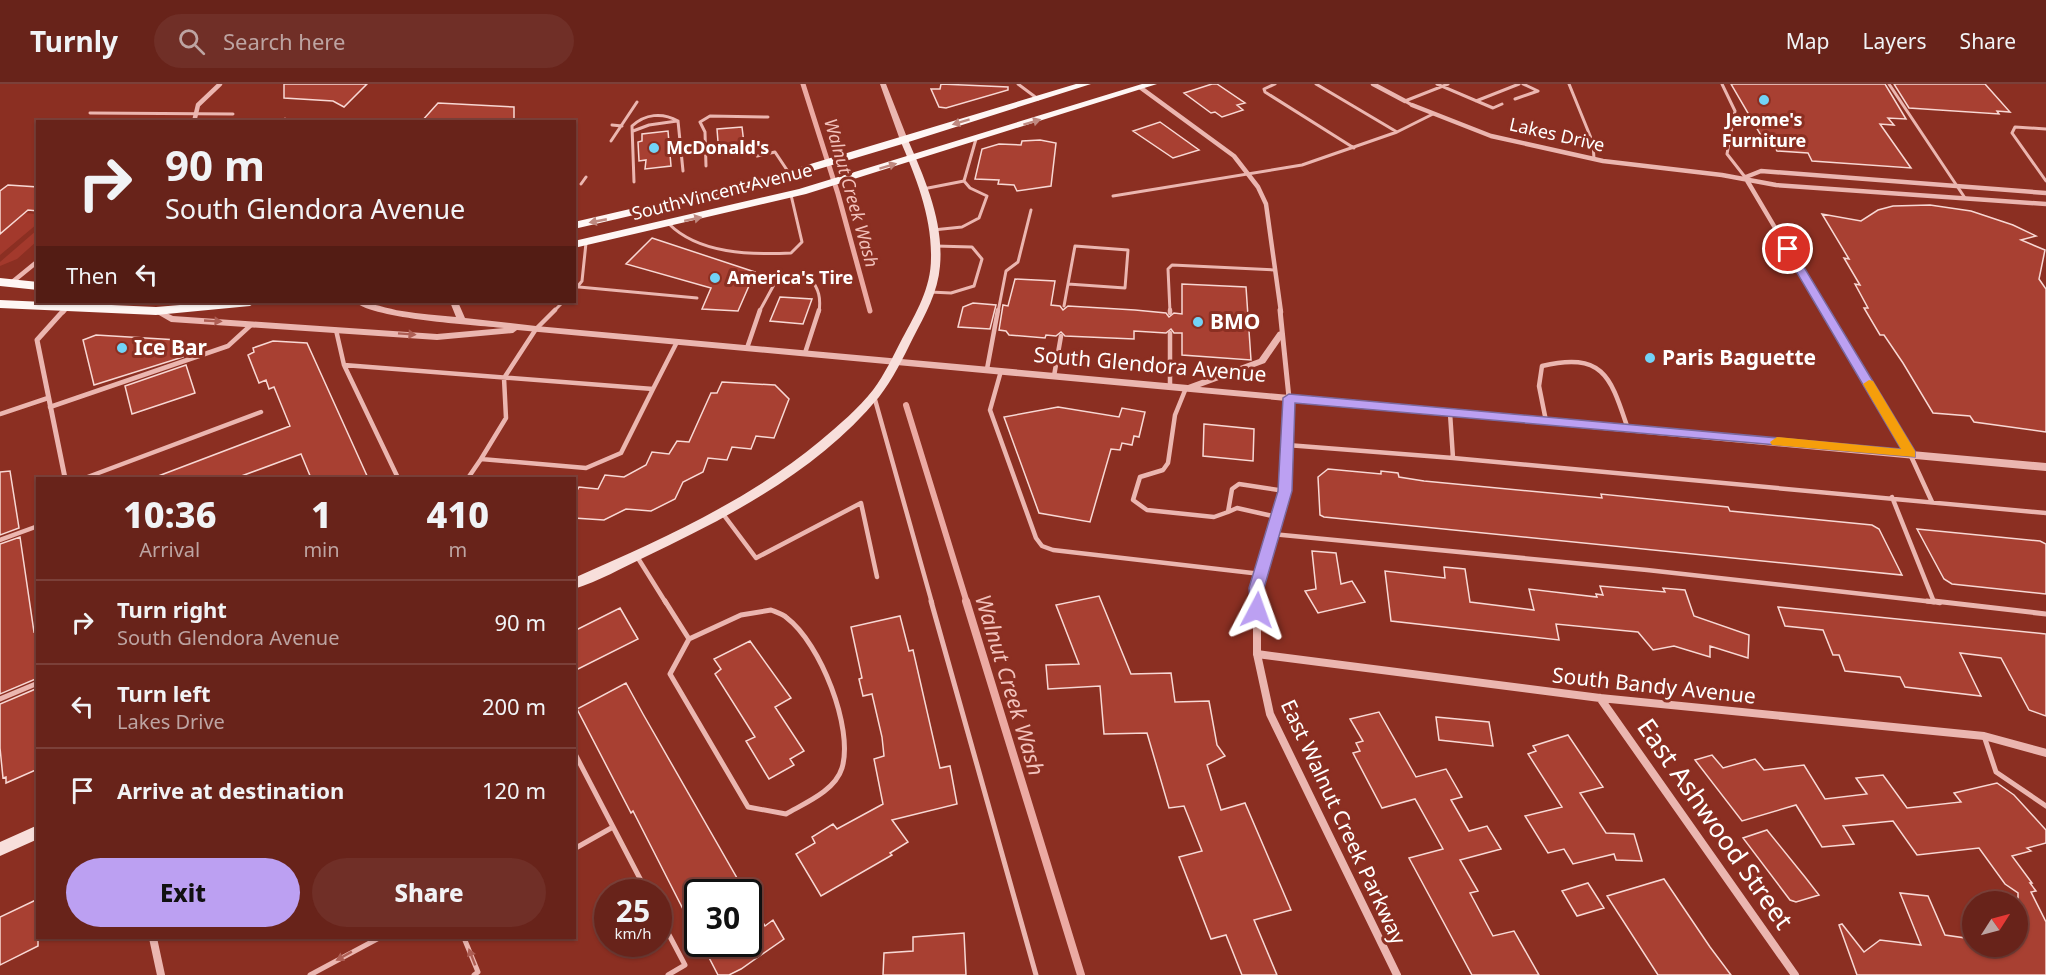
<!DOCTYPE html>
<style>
body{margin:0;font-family:"Noto Sans",sans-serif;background:#702f27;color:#f1f3f6;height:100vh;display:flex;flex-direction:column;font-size:22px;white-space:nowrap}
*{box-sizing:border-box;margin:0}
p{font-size:20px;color:#bda4a2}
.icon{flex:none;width:33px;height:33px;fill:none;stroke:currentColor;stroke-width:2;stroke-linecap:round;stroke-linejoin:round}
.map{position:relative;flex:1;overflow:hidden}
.details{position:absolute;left:36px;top:393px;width:540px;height:462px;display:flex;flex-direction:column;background:#68231a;border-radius:0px;box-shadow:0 2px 4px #0004,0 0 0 2px #7b4039}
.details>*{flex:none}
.banner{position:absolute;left:36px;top:36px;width:540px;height:183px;border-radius:0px;box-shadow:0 2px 4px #0004,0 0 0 2px #7b4039;background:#68231a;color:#f1f3f6;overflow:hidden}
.needle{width:39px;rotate:54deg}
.fabs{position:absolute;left:1962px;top:807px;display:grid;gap:12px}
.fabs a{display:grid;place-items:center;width:66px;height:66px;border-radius:50%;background:#68231a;box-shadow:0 2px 4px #0004,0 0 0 2px #7b4039;font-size:30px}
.speed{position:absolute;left:594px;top:795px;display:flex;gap:12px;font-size:30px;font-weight:700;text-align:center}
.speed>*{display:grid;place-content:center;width:78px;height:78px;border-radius:50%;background:#68231a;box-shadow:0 2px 4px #0004,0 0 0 2px #7b4039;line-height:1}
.speed small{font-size:15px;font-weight:400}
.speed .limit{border:3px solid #111;border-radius:9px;background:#fff;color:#111}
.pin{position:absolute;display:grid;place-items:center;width:51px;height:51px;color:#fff;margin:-26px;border:3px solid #fff;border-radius:50%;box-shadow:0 2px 6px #0007}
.me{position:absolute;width:66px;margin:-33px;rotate:4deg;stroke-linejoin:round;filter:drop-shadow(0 0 4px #0008)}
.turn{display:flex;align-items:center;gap:21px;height:126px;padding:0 30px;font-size:27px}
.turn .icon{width:78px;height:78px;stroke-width:2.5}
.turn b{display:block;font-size:42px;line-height:51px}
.then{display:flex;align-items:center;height:57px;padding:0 30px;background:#0003;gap:12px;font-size:22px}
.eta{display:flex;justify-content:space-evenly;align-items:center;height:102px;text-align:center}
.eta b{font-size:36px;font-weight:800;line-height:42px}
.action{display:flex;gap:12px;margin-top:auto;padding:12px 30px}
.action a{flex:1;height:69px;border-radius:36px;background:#bca0f2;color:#111;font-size:24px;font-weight:800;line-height:69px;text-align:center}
.action a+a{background:#702f27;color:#f1f3f6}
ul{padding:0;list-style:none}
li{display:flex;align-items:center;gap:18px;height:84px;padding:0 30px;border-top:2px solid #7b4039}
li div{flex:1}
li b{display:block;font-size:22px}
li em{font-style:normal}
header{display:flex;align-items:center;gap:36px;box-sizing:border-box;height:84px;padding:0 30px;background:#68231a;border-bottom:2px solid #7b4039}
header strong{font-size:28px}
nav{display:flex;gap:33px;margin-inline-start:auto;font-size:21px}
.search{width:420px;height:54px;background:#702f27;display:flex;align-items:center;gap:15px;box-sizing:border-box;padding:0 21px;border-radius:33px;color:#bda4a2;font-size:22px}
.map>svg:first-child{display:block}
</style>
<header>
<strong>Turnly</strong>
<div class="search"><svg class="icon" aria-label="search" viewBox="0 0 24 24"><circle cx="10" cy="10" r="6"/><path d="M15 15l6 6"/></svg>Search here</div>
<nav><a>Map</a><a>Layers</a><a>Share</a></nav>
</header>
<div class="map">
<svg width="2046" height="891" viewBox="0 0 2046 891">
<rect width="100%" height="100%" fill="#8b2f22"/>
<path fill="#a3392c" d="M25 129 37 130V140L0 171V149Z
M37 146V157L17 175 0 182V178Z"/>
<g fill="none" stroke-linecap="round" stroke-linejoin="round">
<path stroke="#ecaaa3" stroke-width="5" d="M803 0 838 110 870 227"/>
<path stroke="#ecaaa3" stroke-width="6" d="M906 321 967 519"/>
<path stroke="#ecaaa3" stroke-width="8" d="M966 517 1081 891"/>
</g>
<path fill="#a84032" stroke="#f8d8d4" stroke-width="1.5" d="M284 0H367L344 23 333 17 284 14Z
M941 0 1008 3V6L946 24 939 23 931 5H940Z
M1212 0H1217L1245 19 1237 21 1243 26 1222 33 1215 28 1211 29 1184 9Z
M1731 0H1885L1906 35 1888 34 1894 41 1880 40 1911 84 1812 77 1808 69 1777 67 1773 60H1766Z
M1894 0H1985L2010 28 1997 27 1999 30 1909 24Z
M438 19 514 23V38H421Z
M1160 38 1199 66 1173 74 1133 47Z
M742 43 745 68 719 71 717 45Z
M668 47 671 82 645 85 646 76 639 77 638 58 642 57V50Z
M1040 56 1056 59 1051 102 1017 107 1014 101 998 100 999 96 975 95 982 65 999 60 1021 61 1022 57Z
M8 101 38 103V127L28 126 0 150V107Z
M1930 121 1971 127 2013 141 2036 152 2021 156 2045 166 2039 195 2046 205V348L1974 338 1970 332 1933 329 1903 279 1884 251H1880L1864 224H1868L1855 200 1860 201 1844 174 1849 175 1822 130 1861 137 1878 126 1893 122Z
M652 154 755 188 738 227 702 225 711 204 626 180Z
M1015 195 1055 197 1051 221 1060 222 1063 226 1068 222 1135 226 1166 229 1169 233 1174 229 1182 230V200L1246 203 1251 276 1182 271V249H1174L1171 245 1166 249 1134 247V255L1065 252 1061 248 1056 252 1046 251 1045 254 1009 251 1006 247 999 246 1003 221 1008 222Z
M780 213 812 215 803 240 770 237Z
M973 219 996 221 990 245 958 243 963 223Z
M96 251 178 256 183 273 94 301 83 256Z
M273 257 307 259 368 394H311L301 370 236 394H153L290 342 274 303 269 305 266 296 259 299 248 271 254 268 253 264Z
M186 281 195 309 132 330 125 302Z
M722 298 775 301 789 315 774 354 756 352 751 365 732 363 727 376 708 374 703 388 683 398 675 415 651 427 626 425 604 436 574 434V412L579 403 598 405 605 391 624 393 646 381 652 368 669 370 677 357 689 358 711 309H717Z
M1058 323 1119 333 1122 324 1145 328 1139 353 1134 352 1132 361 1122 359 1120 366 1111 365 1090 438 1039 429 1004 333Z
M1204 340 1254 345 1253 377 1203 372Z
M1328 385 1381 390V387L1398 389 1399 393 1424 397 1602 414 1601 410 1728 423 1730 427 1872 441 1879 445 1902 491 1324 433 1320 431 1318 393Z
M10 387 19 444 0 451V388Z
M1917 445 2040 457 2046 460V510L1952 500 1944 495Z
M20 453 34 548 38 547V594L0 610V460Z
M1312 467 1336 469 1341 500 1352 497 1365 518 1318 529 1305 507 1316 505Z
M1444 483 1465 485 1470 518 1534 526 1529 505 1597 513 1596 510 1603 511 1600 502 1665 508 1663 504 1685 506 1694 532 1749 551 1748 574 1710 562V573L1674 562 1653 566 1638 548 1556 540 1559 556 1391 537 1385 487 1445 494Z
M1099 512 1131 590 1171 589 1175 618 1209 617 1217 661 1225 672 1207 681 1221 726 1245 719 1291 826 1254 836 1277 891H1242L1226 851 1211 855 1179 773 1202 767 1184 722 1169 724 1147 649 1104 650 1100 602 1048 605 1046 581 1079 580 1056 521Z
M1778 523 2046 550V632L2029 626 2001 574 1960 569 1981 612 1905 603 1900 593 1845 587 1839 571H1833L1823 546 1785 542Z
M620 524 638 555 574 587V547Z
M900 532 909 567 913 566 940 684 950 682 957 720 892 736 908 758 890 769 892 771 821 812 796 770 815 759 812 753 833 740 837 745 883 720 874 675 884 672 882 653 872 610 863 612 859 595 862 594 851 543Z
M750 557 791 614 775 623 804 667 790 675 794 681 769 695 746 657 755 653 715 590 721 585 714 575Z
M626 599 643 630 745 808H698V824L686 831 633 727 631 729 577 625Z
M38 604V685L6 699V693L3 694 0 664V620Z
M1379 628 1416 693 1446 685 1462 713 1451 716 1469 747 1487 742 1501 765 1460 776 1478 807 1470 809 1493 852 1514 847 1539 891H1472L1409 774 1443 765 1415 715 1382 724 1353 669 1360 667 1356 659 1363 657 1350 635Z
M1436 633 1489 638 1493 662 1439 656Z
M1568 651 1603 703 1580 709 1606 749 1634 750 1642 777 1616 776 1614 770 1573 780 1564 765 1548 769 1525 732 1562 723 1528 670 1536 667 1533 662Z
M1712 671 1723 684 1755 675 1764 686 1804 681 1825 715 1867 710 1856 694 1883 691 1907 724 1961 718 1954 709 1997 699 2014 711 2046 746V759L2027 764 2031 767 2012 772 2032 799H2030L2036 807 2031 808 2046 838V891H1857L1839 841 1842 840 1864 868 1880 856 1921 861 1900 809 1928 812 1945 851 1972 855V862H2018V809L2005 800 1979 764 1917 771 1893 737 1843 742 1854 760 1822 763 1796 721 1742 737 1695 676Z
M1767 746 1805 793 1819 811 1796 818 1790 816 1743 754Z
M1664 795 1710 863 1731 891H1658L1607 812Z
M1588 799 1604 824 1577 832 1562 807Z
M748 814 765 842 773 836 784 855 741 885 729 891H718L702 860H748Z
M38 815V862L0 881V833Z
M964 849 966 891H883L884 869 913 867V853Z"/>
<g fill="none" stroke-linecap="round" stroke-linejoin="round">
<path stroke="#ebb6b0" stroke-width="3" d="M1018 0 1038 15
M1275 0 1264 5 1265 8 1354 64
M1316 0 1397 48
M1437 0 1493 24 1502 20
M1569 0 1593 59 1594 75
M1722 0 1735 27 1727 70 1745 93
M1889 0 1965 114
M1515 15 1538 7 1523 0
M1405 17 1448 0
M1476 17 1519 0
M90 29 233 30
M678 37 683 87
M282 38 285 35
M612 41 622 42
M2046 45 2015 43 2012 49 2046 97
M633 47 649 41 677 37
M611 57 637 18
M757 72 775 68 789 89
M706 82 705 48 700 38 710 32 768 33
M964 97 976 55
M634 98 632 42C645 30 662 28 678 37
M581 100 586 93
M923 105 964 97
M1113 112 1302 81 1397 48 1433 30
M669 140C699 170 751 171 791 169L802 158 791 111
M933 146 962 143 979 134 987 112 970 104 964 97
M1075 162 1128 166 1125 204 1068 200Z
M579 203 697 214
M574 207 582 197 586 159
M930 208 951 209 974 202 982 175 972 163 935 162
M1064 222 1068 200
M553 228 563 218
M759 228 776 197 788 192 810 194C819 205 821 214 819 228
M998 228 1006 187 1018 178 1031 126
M1170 228 1168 185 1172 181 1275 186"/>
<path stroke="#ebb6b0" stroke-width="4.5" d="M1170 226V229
M336 246 344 281 398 394
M1170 249V303
M747 264 760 226
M805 269 819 226
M344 281 653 305 621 369 586 384 481 375 468 394
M987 285 998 226
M1001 287 990 326 1036 454 1042 462 1053 466 1261 490
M1054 292 1061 252
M1186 304 1175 331 1168 379 1163 386 1140 393 1133 416 1147 426 1214 433 1228 428 1232 405 1239 400 1285 407
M653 305 677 258
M874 312 932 519
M50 323 228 262 251 241
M1450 329 1453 374 2046 429
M0 330 48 314
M1546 337 1539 302 1542 282C1605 267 1611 295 1628 345
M1287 361 1453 374
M1910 370 1932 418
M481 375 506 334 504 294 536 245 555 226
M85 394 261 328
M1892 413 1934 518 1940 519
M1228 428 1237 424 1277 433
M723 430 756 474 861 419 877 493
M1272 450 1647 486 1934 518
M0 456 38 442
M636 471 666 519"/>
<path stroke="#ebb6b0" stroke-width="5" d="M665 517 689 555
M931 517 1036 891
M1927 517 1934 518
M1934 517 2046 530
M771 526C776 528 783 530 787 534 820 559 854 644 842 684 835 707 805 719 786 730L748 723 670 590 689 555 741 531Z
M0 615 38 599
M1984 652 1996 688 2046 722
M574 668 647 808
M574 765 613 743
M658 830 685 881 668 891
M464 854 478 888 474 891
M310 891 379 854"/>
<path stroke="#ebb6b0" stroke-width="4.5" d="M1373 0 1405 17
M1141 4 1234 72 1258 103 1266 120 1281 228
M1412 21 1491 52 1603 77 1722 91 1776 101 2046 120
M194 38 198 21 220 0
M1745 93 1825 228
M1746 93 1761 87 2046 109
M11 199 38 177
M63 228 72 218"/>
<path stroke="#ebb6b0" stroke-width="5" d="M64 226 37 256 65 394
M1824 226 1910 370
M1257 519V504L1285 407 1289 314 1280 226"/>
<path stroke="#ebb6b0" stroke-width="8" d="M1257 517V570L1270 630 1397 891
M1257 570 1600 614 1984 652 2046 669
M1600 614 1795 891
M153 854 161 891"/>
<path fill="#ebb6b0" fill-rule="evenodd" d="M880 0H886L908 56 907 58 900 56Z
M1405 15 1415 21 1412 23 1402 17Z
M355 218C367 217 388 225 402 227 420 230 438 231 456 233L450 218H458L465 234 536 242 1188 301 1259 275 1278 248 1281 247 1285 250 1265 279 1200 303 2046 379V387L517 246 513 249 437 256 171 238 152 227 156 224 173 232 437 250 504 244C473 241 375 235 355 218Z"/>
<path fill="#f8dfdb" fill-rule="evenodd" d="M901 54 908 56C925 95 944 138 940 182 938 208 925 231 913 254 903 274 893 295 879 313 819 386 729 433 645 473 622 484 599 497 574 505V494C660 456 748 417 820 357 839 341 858 325 873 306 885 290 893 272 902 255 916 229 931 204 931 174 932 133 916 93 900 56Z
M38 741V755L0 772V758Z"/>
<path fill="#fef6f4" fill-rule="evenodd" d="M1076 0H1091L899 61 772 99 574 145V138L764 94Z
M1142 0H1157L806 110 574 164V157L799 105Z
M0 194 38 198V206L0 202Z
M0 216 156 223 216 218H256L250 222 156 231 0 224Z"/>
</g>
<defs><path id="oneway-solid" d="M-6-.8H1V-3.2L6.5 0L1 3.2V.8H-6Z" transform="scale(1.5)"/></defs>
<g fill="#bf8980">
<use href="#oneway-solid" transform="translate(961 38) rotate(163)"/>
<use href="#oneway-solid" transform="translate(1032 38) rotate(-17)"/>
<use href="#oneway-solid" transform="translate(888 82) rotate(-17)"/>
<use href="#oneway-solid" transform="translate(693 135) rotate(-12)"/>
<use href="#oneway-solid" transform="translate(598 137) rotate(169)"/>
</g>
<g fill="#ad5e54">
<use href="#oneway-solid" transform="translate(213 237) rotate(3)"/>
<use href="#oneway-solid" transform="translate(407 250) rotate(4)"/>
<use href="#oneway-solid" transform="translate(344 872) rotate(151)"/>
<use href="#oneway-solid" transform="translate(472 873) rotate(-111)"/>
</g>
<path fill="#bca0f2" stroke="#7a689d" stroke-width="1.5" d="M1788 162 1793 165 1915 367V373L1295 319 1292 407 1264 504V526L1257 532 1251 530 1249 504 1278 407 1283 314 1289 310 1901 365 1783 165Z"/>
<path fill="#f59e0b" d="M1869 296 1873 297 1915 367V373L1772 361 1770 358 1777 353 1901 365 1863 300Z"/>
<g fill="#72d3f7" stroke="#8b2f22" stroke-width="2">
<circle cx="1764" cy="16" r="6"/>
<circle cx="654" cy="64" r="6"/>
<circle cx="715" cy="194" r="6"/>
<circle cx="1198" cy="238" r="6"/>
<circle cx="122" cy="264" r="6"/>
<circle cx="1650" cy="274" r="6"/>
</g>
<g text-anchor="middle" stroke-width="6" stroke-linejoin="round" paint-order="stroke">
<g font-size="18" font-weight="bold" fill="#fff" stroke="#8b2f22" text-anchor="start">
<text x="1764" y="42" text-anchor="middle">Jerome's<tspan x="1764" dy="21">Furniture</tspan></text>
<text x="666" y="70">McDonald's</text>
<text x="727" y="200">America's Tire</text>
</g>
<g font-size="18" fill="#fff" stroke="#8b2f22">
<text transform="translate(1557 51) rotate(13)" y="6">Lakes Drive</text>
<text transform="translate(722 108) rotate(-14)" y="6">South Vincent Avenue</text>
</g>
<g font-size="18" font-style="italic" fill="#f2c1bb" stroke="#8b2f22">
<text transform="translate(851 109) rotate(74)" y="6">Walnut Creek Wash</text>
</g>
<g font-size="21" font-weight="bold" fill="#fff" stroke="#8b2f22" text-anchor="start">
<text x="1210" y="245">BMO</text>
<text x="134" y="271">Ice Bar</text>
<text x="1662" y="281">Paris Baguette</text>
</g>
<g font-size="21" fill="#fff" stroke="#8b2f22">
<text transform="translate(1150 281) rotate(5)" y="7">South Glendora Avenue</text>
<text transform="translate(1654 602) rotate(6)" y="7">South Bandy Avenue</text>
<text transform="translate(1343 738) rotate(65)" y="7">East Walnut Creek Parkway</text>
</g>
<g font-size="22" font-style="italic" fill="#f2c1bb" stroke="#8b2f22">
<text transform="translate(1010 601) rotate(73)" y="8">Walnut Creek Wash</text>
</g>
<g font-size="26" fill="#fff" stroke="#8b2f22">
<text transform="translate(1715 740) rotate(55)" y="9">East Ashwood Street</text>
</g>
</g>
</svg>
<div class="fabs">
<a><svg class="needle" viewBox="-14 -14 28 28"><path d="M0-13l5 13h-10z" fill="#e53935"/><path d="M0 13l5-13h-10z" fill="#bda4a2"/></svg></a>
</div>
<div class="speed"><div>25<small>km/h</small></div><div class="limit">30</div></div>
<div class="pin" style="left:1788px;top:165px;background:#d93025"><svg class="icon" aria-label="arrive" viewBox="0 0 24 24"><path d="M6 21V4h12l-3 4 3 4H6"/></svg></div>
<svg class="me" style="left:1257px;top:526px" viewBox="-20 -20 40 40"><path d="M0-17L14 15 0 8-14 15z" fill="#bca0f2" stroke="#fff" stroke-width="4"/></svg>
<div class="banner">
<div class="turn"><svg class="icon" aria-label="right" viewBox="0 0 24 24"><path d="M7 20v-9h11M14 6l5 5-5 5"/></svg><div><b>90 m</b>South Glendora Avenue</div></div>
<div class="then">Then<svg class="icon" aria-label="left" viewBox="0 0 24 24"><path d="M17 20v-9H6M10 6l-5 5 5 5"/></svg></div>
</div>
<section class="details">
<div class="eta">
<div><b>10:36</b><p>Arrival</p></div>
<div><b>1</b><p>min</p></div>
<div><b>410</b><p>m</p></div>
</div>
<ul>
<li><svg class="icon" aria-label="right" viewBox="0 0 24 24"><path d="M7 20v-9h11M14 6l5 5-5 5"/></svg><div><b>Turn right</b><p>South Glendora Avenue</p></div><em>90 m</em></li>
<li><svg class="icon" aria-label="left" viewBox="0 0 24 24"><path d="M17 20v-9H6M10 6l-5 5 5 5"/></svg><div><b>Turn left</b><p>Lakes Drive</p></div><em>200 m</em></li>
<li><svg class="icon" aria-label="arrive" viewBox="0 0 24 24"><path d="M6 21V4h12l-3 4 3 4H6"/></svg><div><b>Arrive at destination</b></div><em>120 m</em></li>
</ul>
<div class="action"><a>Exit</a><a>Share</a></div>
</section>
</div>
